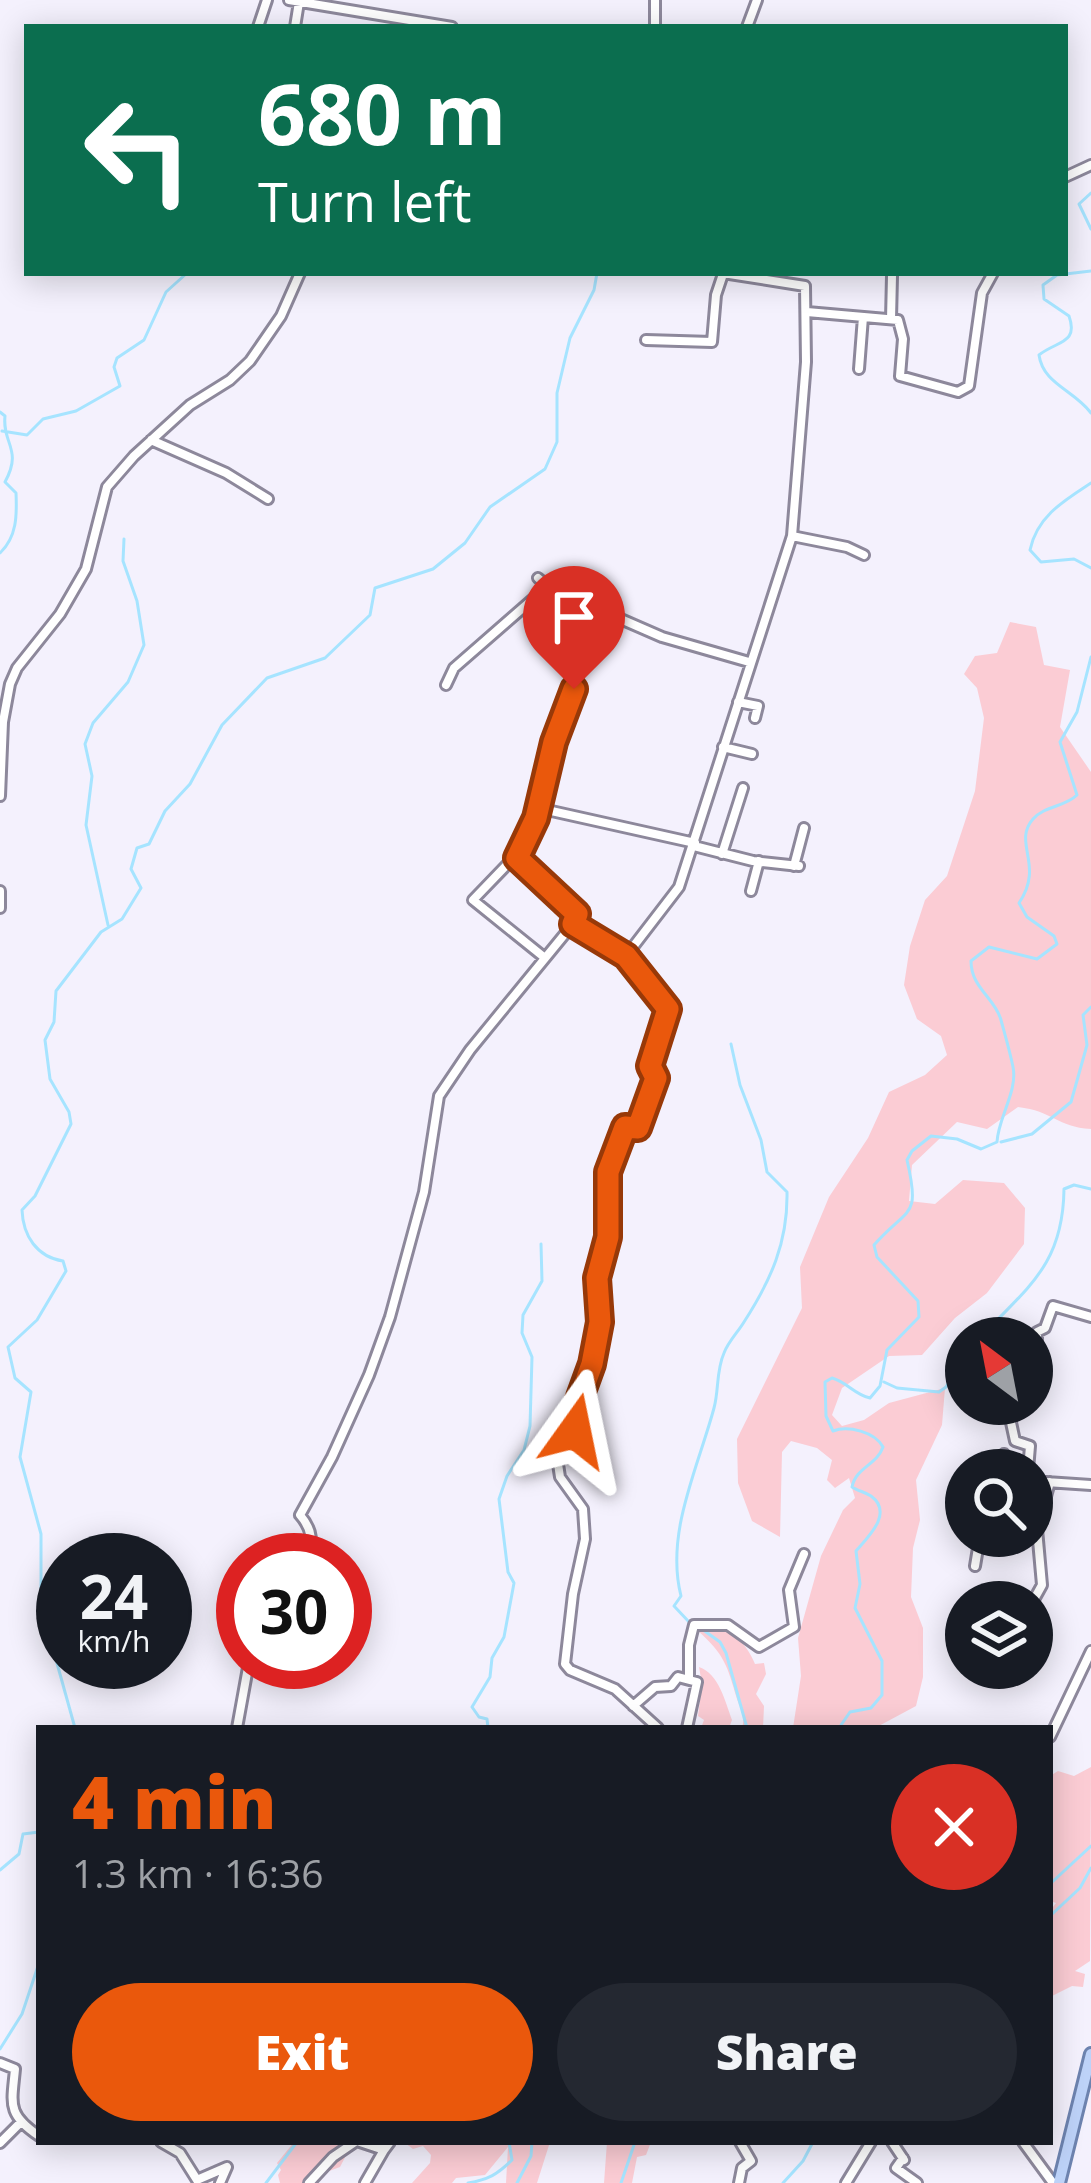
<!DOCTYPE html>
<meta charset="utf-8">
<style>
body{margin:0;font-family:"Open Sans",sans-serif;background:#242831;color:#f1f3f6;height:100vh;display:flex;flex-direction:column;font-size:45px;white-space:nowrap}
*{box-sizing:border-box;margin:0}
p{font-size:39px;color:#9ea1a6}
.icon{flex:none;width:66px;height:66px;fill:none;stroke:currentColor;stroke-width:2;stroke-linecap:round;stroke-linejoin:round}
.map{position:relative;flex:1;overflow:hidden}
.details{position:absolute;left:36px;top:1725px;width:1017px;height:420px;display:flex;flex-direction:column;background:#171b24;border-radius:0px;box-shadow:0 6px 30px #0003}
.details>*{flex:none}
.hud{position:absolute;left:24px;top:24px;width:1044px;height:252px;border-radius:0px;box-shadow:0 6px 30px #0003;background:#0b6e4f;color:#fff;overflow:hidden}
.needle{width:78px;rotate:328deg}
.controls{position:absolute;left:945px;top:1317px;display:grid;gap:24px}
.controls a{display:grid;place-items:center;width:108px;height:108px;border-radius:50%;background:#171b24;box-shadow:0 6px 30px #0003;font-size:60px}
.speed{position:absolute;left:36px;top:1533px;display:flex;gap:24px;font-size:60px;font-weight:700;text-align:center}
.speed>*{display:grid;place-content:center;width:156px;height:156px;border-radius:50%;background:#171b24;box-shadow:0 6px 30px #0003;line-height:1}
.speed small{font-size:30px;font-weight:400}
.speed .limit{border:18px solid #d22;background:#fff;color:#111}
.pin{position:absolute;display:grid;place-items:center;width:102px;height:102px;color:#fff;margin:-123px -51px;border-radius:50% 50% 50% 0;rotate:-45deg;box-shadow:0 0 12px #0007}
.pin .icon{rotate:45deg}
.me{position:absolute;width:132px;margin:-66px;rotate:12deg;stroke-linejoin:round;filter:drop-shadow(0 0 9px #0008)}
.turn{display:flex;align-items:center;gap:42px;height:252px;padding:0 36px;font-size:54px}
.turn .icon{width:156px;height:156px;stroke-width:2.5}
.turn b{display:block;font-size:84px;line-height:102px}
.round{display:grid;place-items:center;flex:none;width:126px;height:126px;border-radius:63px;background:#242831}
.head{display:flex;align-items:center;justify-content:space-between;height:204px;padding:0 36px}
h1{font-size:72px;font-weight:800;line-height:90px;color:#ea580c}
.cta{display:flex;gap:24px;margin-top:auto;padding:24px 36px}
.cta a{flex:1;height:138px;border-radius:72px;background:#ea580c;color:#fff;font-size:48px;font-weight:800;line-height:138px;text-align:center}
.cta a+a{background:#242831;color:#f1f3f6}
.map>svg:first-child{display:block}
</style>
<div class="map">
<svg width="1091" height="2183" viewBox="0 0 1091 2183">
<rect width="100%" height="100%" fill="#f4f1fd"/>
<path fill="#fbccd4" d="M1010 622 1036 627 1044 665 1070 670 1060 727 1091 772V1129C1057 1127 1053 1111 1018 1107L987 1129 957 1122 912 1165 909 1201 935 1204 963 1180 1004 1183 1025 1208 1024 1244 987 1293 955 1318 922 1355 889 1356 842 1388 832 1415 842 1426 864 1420 889 1403 945 1388 942 1425 916 1480 920 1520 913 1548 911 1597 923 1628V1677L916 1706 875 1728H793L801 1676 798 1638 821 1556 843 1510 855 1498 849 1478 835 1488 827 1480 832 1460 817 1448 791 1441 782 1452 780 1537 752 1521 738 1483 737 1439 802 1308 800 1267 829 1197 868 1138 889 1092 925 1075 947 1055 941 1036 917 1019 904 985 910 946 925 900 947 876 975 791 984 718 977 688 964 674 975 656 997 653Z
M703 1618C726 1625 746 1641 755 1664L764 1663 766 1674 756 1694 764 1706 763 1728H742C746 1714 741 1712 737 1699 727 1665 725 1655 697 1630L698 1621Z
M699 1667C719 1674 725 1701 732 1720L729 1728H701L704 1720 698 1716 702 1684Z
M1091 1767 1090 1961 1075 1971 1085 1974 1083 1987 1072 1986 1050 1997V1911L1056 1903 1050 1901V1776L1058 1771 1074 1776Z
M294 2142H353L340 2167 321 2174 314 2183H280L278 2175 281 2170 277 2163Z
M550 2142 537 2183H506L508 2147 485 2175 456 2178 452 2183H412L430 2163 431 2155 423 2146 413 2149 405 2143Z
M607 2142H651L646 2155 637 2157 632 2183H604Z"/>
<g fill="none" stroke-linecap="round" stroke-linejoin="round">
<path stroke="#a6e4ff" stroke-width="3" d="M1091 193 1079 204 1091 229
M1091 271 1057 275 1043 285 1044 299 1069 316C1079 344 1056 341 1039 355 1043 384 1074 390 1091 413
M0 412 5 416C2 444 23 449 5 482L16 493C17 515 17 537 0 553
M2 431 27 435 43 419 76 411 120 386 114 367 117 358 144 340 166 292 187 273
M1091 483C1065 500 1037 516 1030 550L1041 562 1074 559 1091 568
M108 925 86 825 92 776 85 744 93 723 128 682 144 645 137 601 123 561 124 539
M1001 1142 1032 1134 1071 1102 1087 1045 1083 1015 1091 1007
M980 1338C1027 1287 1063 1266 1064 1189L1074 1185 1091 1189
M884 1382 897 1388 939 1392 946 1387 966 1353
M690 1623 674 1606 681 1596C665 1533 698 1468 714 1408 719 1390 716 1371 724 1353 728 1342 738 1332 744 1322 771 1280 788 1242 787 1192L767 1172 761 1140 740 1085 731 1044
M699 1627 720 1642 726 1653 747 1728
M75 1728 48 1631 50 1618 41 1595V1534L20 1457 31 1392 15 1378 8 1347 37 1320 66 1271 63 1261C37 1257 23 1236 22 1210L35 1196 71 1124 69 1112 50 1079 45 1040 54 1022 56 991 101 932 122 919 141 888 131 869 137 848 149 844 165 811 190 784 222 725 267 678 325 658 370 615 375 588 433 569 465 543 490 507 545 469 557 442V393L570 338 594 290 597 273
M488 1728 487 1719 479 1717 472 1707 490 1677 492 1658 504 1637 514 1583 508 1572 499 1499 507 1476 524 1450 530 1426 532 1357 522 1333 523 1315 542 1281 541 1244
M839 1728 850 1712 871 1708 882 1695V1661L855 1608 860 1584 856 1551C868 1537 894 1513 871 1496 865 1492 858 1491 852 1487 856 1467 877 1465 883 1447 875 1432 848 1425 833 1431L826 1416 825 1382 832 1378C847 1382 855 1395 870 1398L880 1386 887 1350 919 1317 918 1301 877 1257 874 1245C908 1206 921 1220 907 1160L912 1151 931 1136 957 1139 981 1149 997 1142C998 1118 1018 1091 1013 1067 1010 1052 1005 1035 1001 1020 995 998 971 988 971 961L989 947 1037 959 1057 944 1054 936 1027 917 1019 903C1045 865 1012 843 1033 819 1044 806 1065 807 1077 795L1060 742 1077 712 1091 657
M0 1870 19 1854 23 1834 39 1832
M1050 1884 1091 1846
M1050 1916 1080 1888 1091 1868
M0 2049 22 2014 39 1963
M266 2183 297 2142
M468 2183C488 2180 498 2174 512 2160L509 2142
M517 2183 531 2156 532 2142
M621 2183 635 2142
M783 2183 803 2161 813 2142"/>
<defs>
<path id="minor" d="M289 0 452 27
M258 27 267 0
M295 27 299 2
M655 27V0
M747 27 757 0
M1065 177 1091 165
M807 312 898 320 903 339 900 376 958 392 969 386 982 293 993 273
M891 319 892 276
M646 340 712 342 716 295 723 274
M859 369 863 317
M151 440 226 473 268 499
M792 536 847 547 864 555
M538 578 557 594 600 610 554 742 536 818 524 847 473 900 545 958
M600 610 662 637 749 662
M446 685 454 668 548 586
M738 702 758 706 755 718
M723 747 752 754
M0 796 3 722 10 684 17 668 60 614 86 569 107 487 134 456 190 405 230 380 250 361 281 316 300 273
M538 808 695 843
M694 846 753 861 799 866
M722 854 743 788
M517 858 577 914 573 924
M794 866 804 828
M0 891V908
M751 891 759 861
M626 956 666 1005 668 1014 649 1066 656 1078 638 1128 625 1127 608 1172V1237L599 1262 600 1322 592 1364 581 1386 575 1431 558 1464 560 1477 583 1509 585 1539 573 1594 565 1664 570 1670 615 1689 658 1728
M1032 1372 1037 1371V1332L1045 1328 1053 1306 1091 1317
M1007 1404 1015 1441 1030 1446 1028 1470
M1002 1470 1004 1454
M1032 1486 1046 1482 1091 1485
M307 1560C313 1542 313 1530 300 1515L332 1457 369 1375 390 1317 424 1192 439 1096 470 1050 573 924 626 956 679 887 792 536 806 362 805 286 723 273
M975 1566 980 1536
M1032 1603 1042 1585 1037 1529 1050 1482
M689 1677V1645L694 1625H728L759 1647 794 1627 789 1590 804 1554
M633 1706 655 1687 671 1686 678 1677 697 1682 687 1728
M237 1728 249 1662
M1050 1737 1091 1651
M0 2063 15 2069C12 2103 6 2114 39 2136
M161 2142 180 2153 197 2180 227 2167 220 2183
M360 2142 384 2150 390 2142
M892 2142 904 2160
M1023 2142 1053 2183
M0 2143 21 2122
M903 2158 896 2168 917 2183
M309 2183 333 2157 355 2142
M365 2183 384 2150
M739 2183 742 2168 751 2161 740 2142
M846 2183 871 2142"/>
<path id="major" d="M1059 2183 1091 2054"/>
</defs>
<use href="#minor" stroke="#8d889b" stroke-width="14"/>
<use href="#major" stroke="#6d83af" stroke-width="16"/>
<use href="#minor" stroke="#fff" stroke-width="8"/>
<use href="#major" stroke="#bdd2f8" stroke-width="10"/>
</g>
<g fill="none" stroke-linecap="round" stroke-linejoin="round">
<defs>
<path id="route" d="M574 689 554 742 536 818 517 858 577 914 573 924 626 956 668 1009 650 1066 656 1078 638 1128 625 1127 608 1172V1237L597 1278 600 1322 592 1364 576 1408 575 1431"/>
</defs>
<use href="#route" stroke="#983908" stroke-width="30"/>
<use href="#route" stroke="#ea580c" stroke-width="21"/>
</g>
</svg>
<div class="controls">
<a><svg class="needle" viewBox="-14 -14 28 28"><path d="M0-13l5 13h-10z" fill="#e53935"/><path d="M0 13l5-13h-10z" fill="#9ea1a6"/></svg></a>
<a><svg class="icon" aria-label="search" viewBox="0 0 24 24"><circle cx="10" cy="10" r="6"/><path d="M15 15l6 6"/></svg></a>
<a><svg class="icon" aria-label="layers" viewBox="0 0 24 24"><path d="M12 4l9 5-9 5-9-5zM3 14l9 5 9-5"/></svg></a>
</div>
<div class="speed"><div>24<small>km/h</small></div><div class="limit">30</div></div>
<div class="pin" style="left:574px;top:689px;background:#d93025"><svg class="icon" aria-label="arrive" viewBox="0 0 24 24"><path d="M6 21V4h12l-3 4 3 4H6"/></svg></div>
<svg class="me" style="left:575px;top:1431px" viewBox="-20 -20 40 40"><path d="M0-17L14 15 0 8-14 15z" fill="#ea580c" stroke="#fff" stroke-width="4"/></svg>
<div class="hud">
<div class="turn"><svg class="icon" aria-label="left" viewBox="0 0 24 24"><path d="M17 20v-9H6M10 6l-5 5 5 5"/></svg><div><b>680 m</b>Turn left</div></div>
</div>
<section class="details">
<div class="head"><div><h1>4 min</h1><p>1.3 km · 16:36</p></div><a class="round" style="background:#d93025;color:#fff"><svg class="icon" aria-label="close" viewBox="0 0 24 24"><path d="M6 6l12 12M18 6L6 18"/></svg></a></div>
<div class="cta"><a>Exit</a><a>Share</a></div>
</section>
</div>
